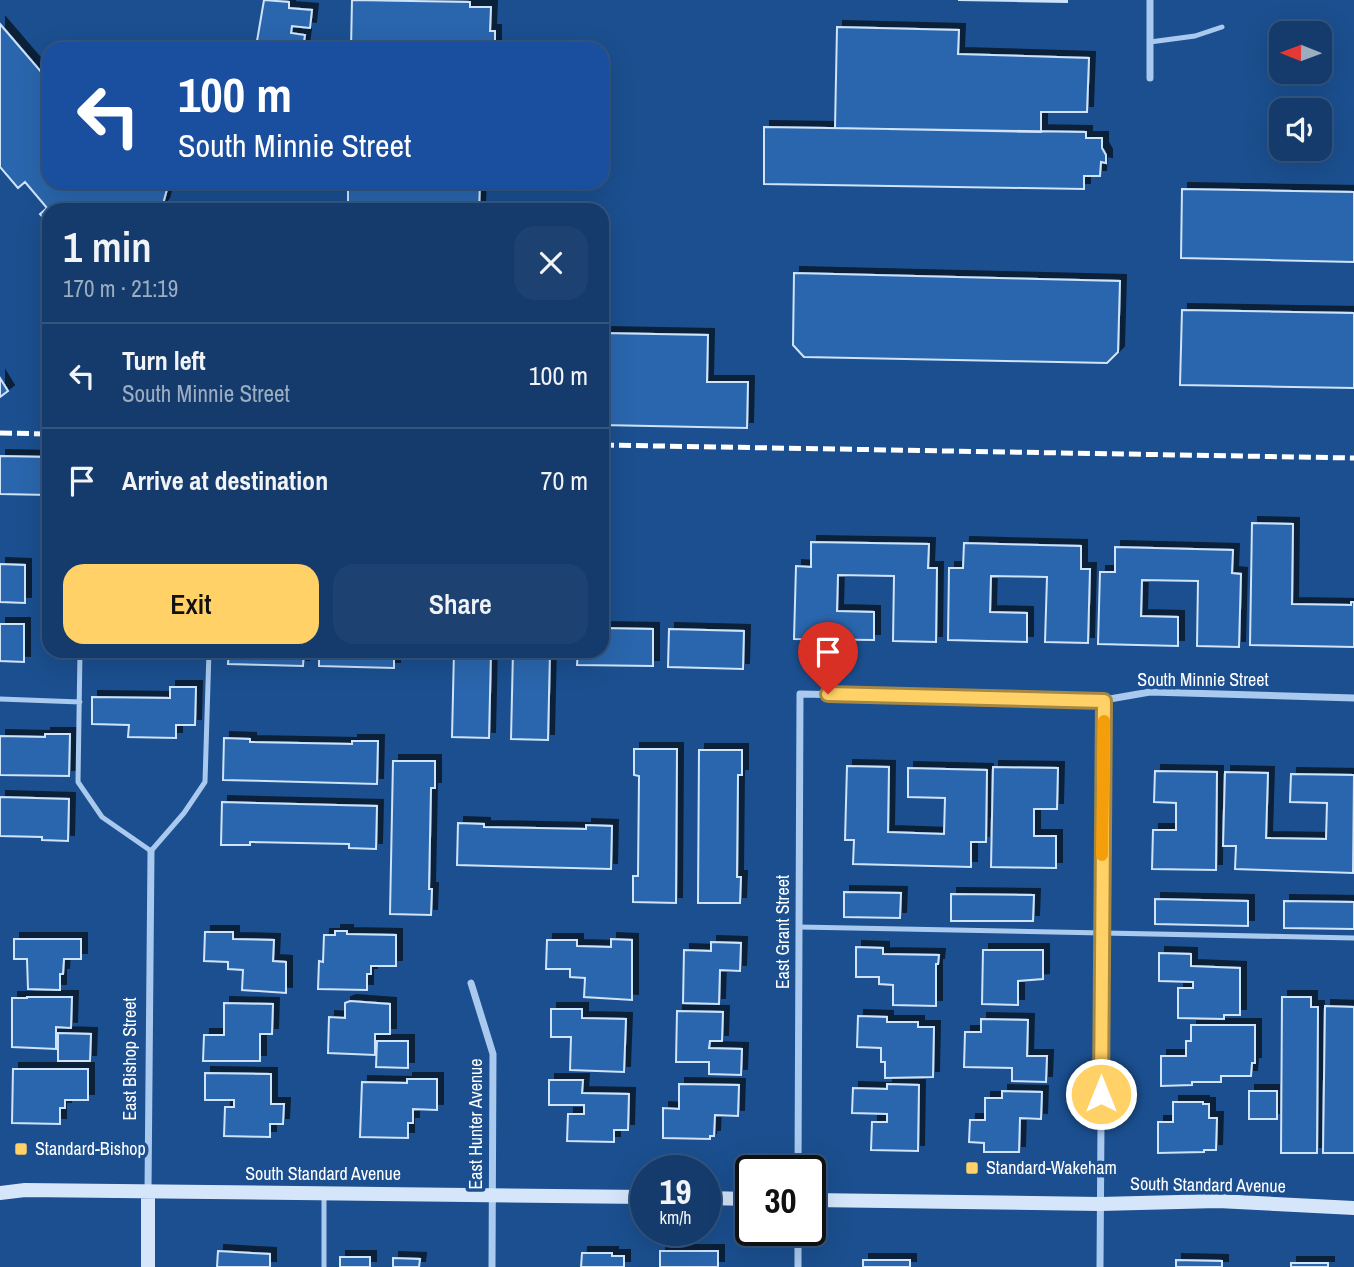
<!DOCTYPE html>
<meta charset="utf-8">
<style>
body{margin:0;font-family:"Archivo Narrow",sans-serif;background:#1d4271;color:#f1f3f6;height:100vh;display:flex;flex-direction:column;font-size:26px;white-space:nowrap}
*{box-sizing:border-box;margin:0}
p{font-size:23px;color:#9dadc1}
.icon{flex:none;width:38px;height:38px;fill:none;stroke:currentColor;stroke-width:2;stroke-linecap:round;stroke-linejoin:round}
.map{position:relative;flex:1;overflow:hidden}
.side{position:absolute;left:42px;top:203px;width:567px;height:455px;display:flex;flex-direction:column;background:#143b6b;border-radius:21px;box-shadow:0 7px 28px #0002,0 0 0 2px #33557e}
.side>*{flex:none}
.hud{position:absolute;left:42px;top:42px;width:567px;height:147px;border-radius:21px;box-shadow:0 7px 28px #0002,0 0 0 2px #33557e;background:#1a4fa0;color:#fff;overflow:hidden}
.needle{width:46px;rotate:271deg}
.tools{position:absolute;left:1269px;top:21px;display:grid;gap:14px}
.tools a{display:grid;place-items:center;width:63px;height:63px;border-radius:14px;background:#143b6b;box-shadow:0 7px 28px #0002,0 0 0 2px #33557e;font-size:35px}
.speed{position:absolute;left:630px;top:1155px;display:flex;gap:14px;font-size:35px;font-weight:700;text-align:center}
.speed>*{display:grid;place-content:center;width:91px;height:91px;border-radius:50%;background:#143b6b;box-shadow:0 7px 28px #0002,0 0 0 2px #33557e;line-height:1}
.speed small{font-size:18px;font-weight:400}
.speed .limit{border:4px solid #111;border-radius:10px;background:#fff;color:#111}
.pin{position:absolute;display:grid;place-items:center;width:60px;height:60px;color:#fff;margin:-72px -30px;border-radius:50% 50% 50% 0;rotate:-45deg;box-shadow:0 0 7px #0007}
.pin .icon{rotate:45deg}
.me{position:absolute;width:77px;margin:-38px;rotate:0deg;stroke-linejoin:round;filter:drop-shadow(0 0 5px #0008)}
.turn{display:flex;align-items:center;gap:24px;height:147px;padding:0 21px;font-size:32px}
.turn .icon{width:91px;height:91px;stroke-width:2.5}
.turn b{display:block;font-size:49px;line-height:60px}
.round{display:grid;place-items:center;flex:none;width:74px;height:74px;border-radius:21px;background:#1d4271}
.headline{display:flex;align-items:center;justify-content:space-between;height:119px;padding:0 21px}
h1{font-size:42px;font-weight:600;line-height:52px}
.primary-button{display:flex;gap:14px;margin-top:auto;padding:14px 21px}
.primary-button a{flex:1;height:80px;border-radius:21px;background:#ffd166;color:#111;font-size:28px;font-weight:600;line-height:80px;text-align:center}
.primary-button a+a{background:#1d4271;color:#f1f3f6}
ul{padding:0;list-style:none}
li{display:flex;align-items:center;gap:21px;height:105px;padding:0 21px;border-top:2px solid #33557e}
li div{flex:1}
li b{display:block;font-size:26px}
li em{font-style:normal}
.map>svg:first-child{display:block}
</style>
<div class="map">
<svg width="1354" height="1267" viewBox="0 0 1354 1267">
<defs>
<filter id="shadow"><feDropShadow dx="6" dy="-6" stdDeviation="0" flood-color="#0009"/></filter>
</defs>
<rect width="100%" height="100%" fill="#1b4f8f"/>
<path fill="#2a66ad" stroke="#cfe3fa" stroke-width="2" filter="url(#shadow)" d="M264 0 289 2V8L312 10 310 28 292 26 291 33 305 35 303 49H252V47H256Z
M352 0 470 2V7H491L490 31H495V48L351 49Z
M958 0H1067V2Z
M0 24 49 81V182H169L163 204 159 208 156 203 148 210H49V224L40 214 47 208 25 182 18 188 0 167Z
M837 27 959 30 958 54 1089 58 1087 112H1041V132L835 128Z
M764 127 1086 132V138H1102V148L1106 155V163L1101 162 1100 176H1084V189L764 184Z
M348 182H480L479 210H348Z
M1182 189 1354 192V262L1181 258Z
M794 273 1120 281 1118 352 1107 363 804 357 793 345Z
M1182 310 1354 313V388L1180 385Z
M602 333 708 335 707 382H748L747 428 602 425Z
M0 378 8 391 0 397Z
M0 456 49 457V495L0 494Z
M1252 523 1293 524 1292 604 1351 605V602H1354V647L1250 645Z
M811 542 929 544 928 568H937L936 642 893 641 894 576 838 575 837 611 874 612V640L794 639 796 566 811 567Z
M964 543 1081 546V569H1090L1088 643 1045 642 1047 577 991 576 990 612 1027 613V642L948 640 949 568H963Z
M1115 547 1233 550 1232 573 1241 574 1239 647 1197 646 1198 581 1142 580 1141 616 1178 617V646L1098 644 1100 572H1115Z
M0 564 25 565V603L0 602Z
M0 624H24V662L0 661Z
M602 628 653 629V666L577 665 578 651H602Z
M669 629 744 631 743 669 668 667Z
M229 651H304L303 666 228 664Z
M319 651H394V668L319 666Z
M454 651H491L489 738 452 737Z
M513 651H550L548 740 511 739Z
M170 687H196L195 725H176V738L128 737 129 725 92 724V697L170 698Z
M45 734H70L69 776 0 775V736L45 737Z
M224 738 250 739V742L352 744V741H378L377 784 223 780Z
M634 749H677L676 903 633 902V876H638L639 776 634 775Z
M699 750H742V775H738L737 877H741L740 903H698Z
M393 761H435V788H431L429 889H432L431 915 390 914Z
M847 766 889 767 888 832 944 834 945 798 908 797V768L987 770 986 842H971V867L853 864 854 840H845Z
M993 767 1058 768 1057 809H1034V836H1056V868L991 867Z
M1155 771 1217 772 1216 870 1152 869 1153 830H1176V803L1154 802Z
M1225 772 1268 773 1266 838 1326 839 1327 803 1290 802 1291 774 1354 775 1353 873 1235 869 1236 846H1223Z
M0 797 69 799 68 841 42 840V837L0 836Z
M222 802 377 806 376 849 349 848V844L250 842V845H221Z
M458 823 484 824V827L586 829V825L612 826 611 869 457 865Z
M844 892 901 893 900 918 844 917Z
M951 894 1034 895 1033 921H951Z
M1155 899 1248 901V926L1155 924Z
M1284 901 1354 902V929L1284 928Z
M335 931H347V934L396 935V966H371V974H367V990L318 989 319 961 323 962 324 935H335Z
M205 932H233V939L274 940 273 961 286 962V993L242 990 243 970 228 969V962L204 961Z
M14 939H81V959H64L63 974H60V990L28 989 27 959H14Z
M611 939 632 940V1000L584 997 585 978 570 977V969H546L547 940H577V946L611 947Z
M711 942 741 943 740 971 720 970 719 1004 683 1003 684 950 711 951Z
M856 947 883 948V954L939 955 938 964H936V1006L893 1005V985L879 984V977H856Z
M983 950H1043V979L1018 981V1005L982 1004Z
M1159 953 1191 954V966L1240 968V1015H1224V1019L1178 1018V988H1193V982L1159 981Z
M27 997H72L71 1028 56 1027V1049L12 1047V998H27Z
M1282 997H1311V1007H1318L1317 1153H1281Z
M350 1001 390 1004V1034H375V1055L328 1053 329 1017 345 1018V1003Z
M224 1003 273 1004 272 1034H260V1061H203L204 1035H224Z
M1325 1006 1354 1007V1153H1323Z
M551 1009H582V1018L626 1019 624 1072 570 1070 571 1037H551Z
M677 1011 723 1012 722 1041H710L709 1048 742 1049 741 1075 709 1074V1062H676Z
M858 1016 887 1017V1022H918V1027H934L933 1077 885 1078V1062H881V1048L857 1047Z
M981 1019 1028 1020 1027 1056H1047L1046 1082 1012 1081V1068L964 1067 965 1032H981Z
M1191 1025H1255V1063H1252L1251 1076H1221V1082H1192V1085L1161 1086V1056H1186V1041H1191Z
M58 1033 91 1034 90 1061H58Z
M377 1041H408V1068L376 1067Z
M13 1069H88V1100H65V1108H60V1124L12 1123Z
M205 1073 271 1074V1104H284L283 1124H270V1137L224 1136 225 1107H234V1100H205Z
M407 1079H437V1110L413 1109V1123H408V1138L360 1137 362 1082 407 1083Z
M549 1080H583L582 1093 629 1094 628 1130H614V1142L567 1141 568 1114H584V1105H549Z
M679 1084 739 1085 738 1116 715 1115 714 1136H710V1139L663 1138V1108L679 1109Z
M887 1084 919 1085 918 1151 871 1150 872 1122H887V1114L852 1113 853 1088 887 1089Z
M1002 1091 1042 1092 1041 1119 1020 1118 1019 1152H984V1143L969 1142 970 1120H985V1098H1002Z
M1249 1091H1277V1119H1249Z
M1173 1102H1203V1104H1209V1118H1217L1216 1150H1204V1152L1158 1153V1122H1173Z
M218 1251 270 1254V1267H217Z
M660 1251H718V1267H660Z
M582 1253H612V1256H624V1267H581Z
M340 1257H370V1267H340Z
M393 1258 420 1259 419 1267H393Z
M863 1260H910V1267H863Z
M1176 1260 1222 1261V1267H1176Z
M1291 1263H1328V1267H1291Z"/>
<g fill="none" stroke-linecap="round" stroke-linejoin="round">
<path stroke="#a9c9ee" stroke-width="5" d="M1150 42 1195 36 1222 27
M80 651 78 782 102 817 151 851 184 813 205 782 209 651
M0 699 80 702
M799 927 1354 938
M324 1267V1193"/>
<path stroke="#a9c9ee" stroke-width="7" d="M1150 0V78
M471 983 493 1054 492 1267
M798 1171 800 694 1104 700 1150 692 1354 698
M148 1191 151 851
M798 1267V1230
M1100 1267 1104 700"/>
<path stroke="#d6e6fa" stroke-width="14" d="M0 1193 25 1190 646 1197
M705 1198 751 1199
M810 1200 1100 1204 1218 1201 1354 1208
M148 1267V1192"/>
<path stroke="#fff" stroke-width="5" stroke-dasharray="12 5" stroke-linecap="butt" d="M0 433 49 434
M602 445 1354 458"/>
</g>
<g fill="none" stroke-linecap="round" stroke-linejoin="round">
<defs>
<path id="route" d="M828 694 1104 701 1101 1094"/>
</defs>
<use href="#route" stroke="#a68842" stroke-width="18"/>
<use href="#route" stroke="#ffd166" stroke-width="12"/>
<path stroke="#f59e0b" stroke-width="12" d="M1102 855 1104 721"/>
</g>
<g fill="#ffd166" stroke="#1b4f8f" stroke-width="2.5">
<rect x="14" y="1142" width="14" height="14" rx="3.5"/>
<rect x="965" y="1161" width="14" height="14" rx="3.5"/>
</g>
<g text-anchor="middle" stroke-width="7" stroke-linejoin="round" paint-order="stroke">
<g font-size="18" fill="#fff" stroke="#1b4f8f">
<text x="1203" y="686">South Minnie Street</text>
<text transform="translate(783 932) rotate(-90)" y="6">East Grant Street</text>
<text transform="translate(130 1059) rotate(-90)" y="6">East Bishop Street</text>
<text transform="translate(476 1124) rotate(-90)" y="6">East Hunter Avenue</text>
<text x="323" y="1180">South Standard Avenue</text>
<text transform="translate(1208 1185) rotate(1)" y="6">South Standard Avenue</text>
</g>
<g font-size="18" fill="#fff" stroke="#1b4f8f" text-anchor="start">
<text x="35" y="1155">Standard-Bishop</text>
<text x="986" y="1174">Standard-Wakeham</text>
</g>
</g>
</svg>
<div class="tools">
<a><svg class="needle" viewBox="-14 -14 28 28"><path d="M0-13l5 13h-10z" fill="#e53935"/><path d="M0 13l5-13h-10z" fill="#9dadc1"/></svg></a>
<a><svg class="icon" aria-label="sound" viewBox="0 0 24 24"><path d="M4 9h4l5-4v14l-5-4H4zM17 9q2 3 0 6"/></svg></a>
</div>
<div class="speed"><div>19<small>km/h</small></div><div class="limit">30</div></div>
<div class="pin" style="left:828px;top:694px;background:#d93025"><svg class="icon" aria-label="arrive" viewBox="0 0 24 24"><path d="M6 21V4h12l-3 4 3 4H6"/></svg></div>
<svg class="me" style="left:1101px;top:1094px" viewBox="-20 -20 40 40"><circle r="17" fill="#ffd166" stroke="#fff" stroke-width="3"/><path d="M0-11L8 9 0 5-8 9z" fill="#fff"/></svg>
<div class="hud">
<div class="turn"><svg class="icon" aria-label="left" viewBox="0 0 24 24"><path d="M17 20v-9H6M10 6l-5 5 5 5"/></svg><div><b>100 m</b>South Minnie Street</div></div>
</div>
<section class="side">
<div class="headline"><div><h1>1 min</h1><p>170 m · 21:19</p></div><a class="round"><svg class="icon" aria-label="close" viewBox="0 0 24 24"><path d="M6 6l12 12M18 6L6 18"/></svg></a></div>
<ul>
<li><svg class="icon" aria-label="left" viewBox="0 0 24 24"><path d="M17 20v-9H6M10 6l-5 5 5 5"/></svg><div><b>Turn left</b><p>South Minnie Street</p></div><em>100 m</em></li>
<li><svg class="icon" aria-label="arrive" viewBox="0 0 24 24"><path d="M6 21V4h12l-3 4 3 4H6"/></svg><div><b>Arrive at destination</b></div><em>70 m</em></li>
</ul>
<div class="primary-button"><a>Exit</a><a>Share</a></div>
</section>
</div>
